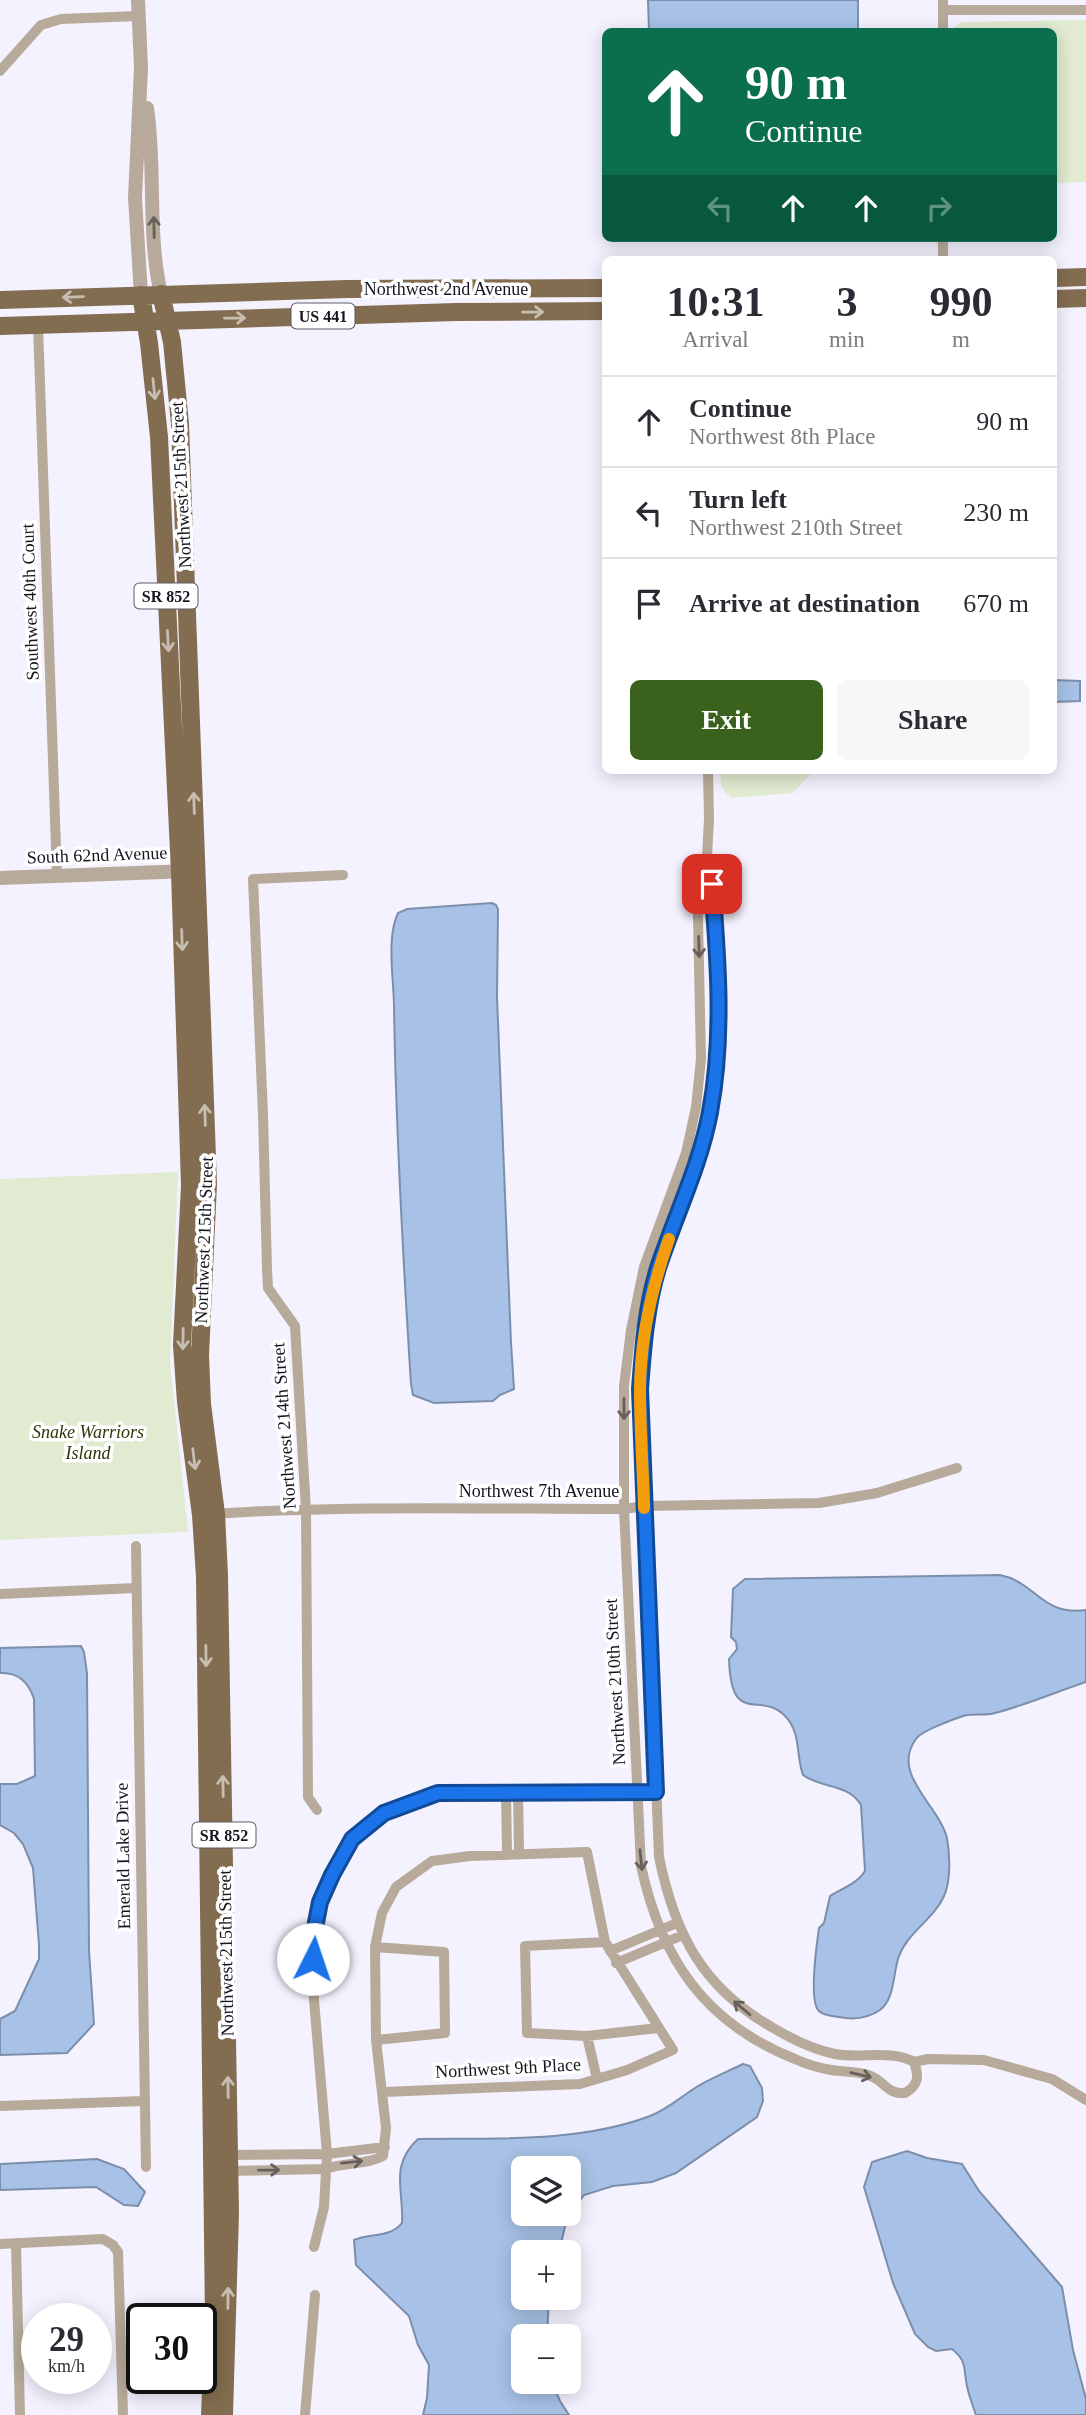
<!DOCTYPE html>
<meta charset="utf-8">
<style>
body{margin:0;font-family:Georgia,serif;background:#f7f7f7;color:#2b2b33;height:100vh;display:flex;flex-direction:column;font-size:26px;white-space:nowrap}
*{box-sizing:border-box;margin:0}
p{font-size:23px;color:#7c7c81}
.icon{flex:none;width:38px;height:38px;fill:none;stroke:currentColor;stroke-width:2;stroke-linecap:round;stroke-linejoin:round}
.map{position:relative;flex:1;overflow:hidden}
.side{position:absolute;left:602px;top:256px;width:455px;height:518px;display:flex;flex-direction:column;background:#fff;border-radius:10px;box-shadow:0 4px 18px #0003}
.side>*{flex:none}
.guide{position:absolute;left:602px;top:28px;width:455px;height:214px;border-radius:10px;box-shadow:0 4px 18px #0003;background:#0b6e4f;color:#fff;overflow:hidden}
.fabs{position:absolute;left:511px;top:2156px;display:grid;gap:14px}
.fabs a{display:grid;place-items:center;width:70px;height:70px;border-radius:10px;background:#fff;box-shadow:0 4px 18px #0003;font-size:35px}
.speed{position:absolute;left:21px;top:2303px;display:flex;gap:14px;font-size:35px;font-weight:700;text-align:center}
.speed>*{display:grid;place-content:center;width:91px;height:91px;border-radius:50%;background:#fff;box-shadow:0 4px 18px #0003;line-height:1}
.speed small{font-size:18px;font-weight:400}
.speed .limit{border:4px solid #111;border-radius:10px;background:#fff;color:#111}
.pin{position:absolute;display:grid;place-items:center;width:60px;height:60px;color:#fff;margin:-30px;border-radius:14px;box-shadow:0 4px 10px #0006}
.me{position:absolute;width:77px;margin:-38px;rotate:4deg;stroke-linejoin:round;filter:drop-shadow(0 0 5px #0008)}
.turn{display:flex;align-items:center;gap:24px;height:147px;padding:0 28px;font-size:32px}
.turn .icon{width:91px;height:91px;stroke-width:2.5}
.turn b{display:block;font-size:49px;line-height:60px}
.lanes{display:flex;align-items:center;height:66px;padding:0 28px;background:#0003;justify-content:center;gap:35px;direction:ltr}
.lanes .off{opacity:.35}
.eta{display:flex;justify-content:space-evenly;align-items:center;height:119px;text-align:center}
.eta b{font-size:42px;font-weight:800;line-height:49px}
.primary-button{display:flex;gap:14px;margin-top:auto;padding:14px 28px}
.primary-button a{flex:1;height:80px;border-radius:10px;background:#3a621d;color:#fff;font-size:28px;font-weight:800;line-height:80px;text-align:center}
.primary-button a+a{background:#f7f7f7;color:#2b2b33}
ul{padding:0;list-style:none}
li{display:flex;align-items:center;gap:21px;height:91px;padding:0 28px;border-top:2px solid #e1e1e2}
li div{flex:1}
li b{display:block;font-size:26px}
li em{font-style:normal}
.map>svg:first-child{display:block}
</style>
<div class="map">
<svg width="1086" height="2415" viewBox="0 0 1086 2415">
<rect width="100%" height="100%" fill="#f4f2fe"/>
<path fill="#e0ebd1" d="M1086 20V182L1054 183V32H952V29L961 22Z
M720 770H812L811 774 793 793 731 798 721 787Z
M178 1172 170 1363 188 1532 0 1540V1179Z"/>
<path fill="#a7c2e6" stroke="#7c8eaa" stroke-width="2" fill-rule="evenodd" d="M648 0H858V31H649Z
M1054 680 1080 681V701L1054 702Z
M492 903 496 905 498 909 497 997 511 1343 514 1389 500 1395 493 1401 434 1403 413 1395 411 1384C403 1259 396 1133 394 1007 394 980 386 938 398 913L407 909Z
M1000 1575C1036 1582 1041 1616 1086 1610V1682C1056 1692 1026 1705 995 1713 985 1716 973 1713 963 1716 954 1719 921 1731 916 1739 890 1774 939 1805 947 1838 950 1855 951 1881 944 1896 934 1919 908 1932 899 1956 893 1972 895 1999 880 2010 867 2019 854 2020 839 2017 833 2016 824 2016 819 2011 808 2001 817 1943 819 1928L824 1923 830 1896C841 1889 858 1883 865 1871L861 1805C848 1783 822 1789 803 1775 796 1756 801 1733 786 1717 761 1689 731 1729 729 1659L737 1649 736 1642 731 1637 733 1589 745 1579Z
M81 1646 84 1652 87 1673 89 1951 94 2024 67 2053 0 2055V2019L15 2011 39 1959V1945L33 1868 23 1844 14 1833 0 1825V1784H17L35 1776 34 1699C29 1683 18 1672 0 1673V1648Z
M743 2064 750 2066 762 2088 763 2101 757 2117 676 2173 652 2182 613 2186 584 2195 567 2218 559 2252H523V2298H549L547 2336H523V2382H552L560 2401 569 2415H423L427 2398 429 2365 418 2345 409 2316 356 2265 354 2240C370 2233 390 2238 402 2223 404 2190 389 2166 418 2139 492 2138 579 2143 650 2116 666 2110 681 2097 695 2088 710 2078 727 2072 743 2064ZM569 2168V2214H523V2168Z
M907 2151 927 2158 962 2164 979 2191 1062 2287 1073 2350 1086 2399V2415H976C973 2406 969 2396 967 2386 963 2369 968 2362 952 2349L936 2351 928 2347 915 2334 893 2283 864 2187 872 2162Z
M97 2159 124 2169 145 2192 138 2206 124 2205 96 2187 0 2190V2164Z"/>
<g fill="none" stroke-linecap="round" stroke-linejoin="round">
<path stroke="#b7aa9a" stroke-width="10" d="M943 0V32
M943 10H1086
M0 71 41 25 61 19 139 16
M943 238V259
M38 325 57 877
M707 857 697 873 701 1059 696 1107 686 1153 644 1267 631 1330 624 1386V1509L641 1866C661 1958 704 2023 795 2059 806 2064 819 2068 831 2070 843 2072 857 2071 868 2075 885 2080 885 2094 905 2093 919 2085 919 2076 914 2062 891 2049 861 2059 835 2054 815 2050 792 2039 775 2029 703 1989 675 1935 659 1857L640 1389 645 1333 658 1270 699 1156 710 1112 716 1065 718 1009 713 900 711 867 707 857 709 819 708 770
M211 1514C348 1505 486 1509 624 1509L644 1506 819 1503 877 1493 957 1468
M136 1546 146 2167
M0 1594 136 1588
M506 1791 507 1854
M518 1791 519 1853
M317 1810 308 1797 306 1510 295 1326 268 1288 267 1269 263 1115 253 879 343 875
M605 1942 525 1946 527 2033 587 2036 658 2028
M375 1947 444 1952 445 2033 376 2040
M610 1951 677 1923
M616 1963 683 1935
M587 2036 597 2079
M914 2062 928 2059 984 2060 1052 2079 1086 2100
M0 2106 144 2101
M224 2155 327 2154 385 2147
M226 2171 326 2169C344 2162 367 2165 383 2156L386 2128 376 2040 375 1947 382 1913 396 1887 432 1861 470 1856 587 1852 605 1942 673 2050 627 2070 580 2084 384 2092
M16 2243 20 2415
M0 2244 103 2239 113 2245 118 2252 123 2415
M314 2247 324 2207 327 2154 314 2000 313 1938 320 1902 352 1839 384 1813 438 1793 656 1792
M305 2415 315 2295"/>
<path stroke="#b7aa9a" stroke-width="14" d="M138 0 141 68 135 198 141 295
M147 108C156 170 147 234 161 294
M0 878 190 871"/>
<path stroke="#836d50" stroke-width="18" d="M1054 278 1086 277
M161 294 172 342 180 424 208 1184 200 1355 202 1404 216 1514 219 1575 230 2213 224 2415
M141 295 149 343 159 437 180 872 190 1186 182 1345 186 1402 201 1515 205 1577 214 2319 210 2415
M1054 299 1086 298
M0 300 347 289 606 288
M0 326 456 312 606 311"/>
</g>
<defs><path id="oneway-shaft" d="M-6 0H5M1.5-3L5.5 0L1.5 3" fill="none" stroke-width="1.6" stroke-linecap="round" stroke-linejoin="round" transform="scale(1.75)"/></defs>
<g stroke="#675f5c">
<use href="#oneway-shaft" transform="translate(154 227) rotate(-91)"/>
<use href="#oneway-shaft" transform="translate(699 947) rotate(88)"/>
<use href="#oneway-shaft" transform="translate(624 1409) rotate(90)"/>
<use href="#oneway-shaft" transform="translate(641 1860) rotate(84)"/>
<use href="#oneway-shaft" transform="translate(742 2008) rotate(-140)"/>
<use href="#oneway-shaft" transform="translate(861 2075) rotate(13)"/>
<use href="#oneway-shaft" transform="translate(352 2162) rotate(-6)"/>
<use href="#oneway-shaft" transform="translate(269 2170) rotate(-1)"/>
</g>
<g stroke="#c7bdb0">
<use href="#oneway-shaft" transform="translate(73 297) rotate(178)"/>
<use href="#oneway-shaft" transform="translate(533 312) rotate(-1)"/>
<use href="#oneway-shaft" transform="translate(235 318) rotate(-1)"/>
<use href="#oneway-shaft" transform="translate(154 389) rotate(84)"/>
<use href="#oneway-shaft" transform="translate(168 641) rotate(87)"/>
<use href="#oneway-shaft" transform="translate(194 803) rotate(-92)"/>
<use href="#oneway-shaft" transform="translate(182 940) rotate(88)"/>
<use href="#oneway-shaft" transform="translate(205 1115) rotate(-92)"/>
<use href="#oneway-shaft" transform="translate(183 1339) rotate(91)"/>
<use href="#oneway-shaft" transform="translate(194 1459) rotate(83)"/>
<use href="#oneway-shaft" transform="translate(206 1656) rotate(89)"/>
<use href="#oneway-shaft" transform="translate(223 1786) rotate(-91)"/>
<use href="#oneway-shaft" transform="translate(228 2087) rotate(-91)"/>
<use href="#oneway-shaft" transform="translate(228 2298) rotate(-89)"/>
</g>
<g fill="none" stroke-linecap="round" stroke-linejoin="round">
<defs>
<path id="route" d="M313 1959V1938L320 1902 332 1875 352 1839 384 1813 438 1793 656 1792 640 1389C643 1349 646 1307 658 1268 675 1216 700 1166 710 1112 724 1038 718 958 712 884"/>
</defs>
<use href="#route" stroke="#114b97" stroke-width="18"/>
<use href="#route" stroke="#1a73e8" stroke-width="12"/>
<path stroke="#f59e0b" stroke-width="12" d="M644 1508C643 1469 640 1430 640 1391 640 1340 652 1287 669 1239"/>
</g>
<g text-anchor="middle" stroke-width="7" stroke-linejoin="round" paint-order="stroke">
<g fill="#fff" stroke="#5d5a62" stroke-width="2">
<rect x="291.5" y="303.5" width="63" height="25" rx="5"/>
<rect x="134.5" y="583.5" width="63" height="25" rx="5"/>
<rect x="192.5" y="1822.5" width="63" height="25" rx="5"/>
</g>
<g font-size="16" font-weight="bold" fill="#17141f">
<text x="323" y="322">US 441</text>
<text x="166" y="602">SR 852</text>
<text x="224" y="1841">SR 852</text>
</g>
<g font-size="18" fill="#17141f" stroke="#fff">
<text x="446" y="295">Northwest 2nd Avenue</text>
<text transform="translate(181 485) rotate(-93)" y="6">Northwest 215th Street</text>
<text transform="translate(30 602) rotate(-92)" y="6">Southwest 40th Court</text>
<text transform="translate(97 855) rotate(-2)" y="6">South 62nd Avenue</text>
<text transform="translate(204 1240) rotate(-88)" y="6">Northwest 215th Street</text>
<text transform="translate(284 1426) rotate(-94)" y="6">Northwest 214th Street</text>
<text x="539" y="1497">Northwest 7th Avenue</text>
<text transform="translate(615 1682) rotate(-93)" y="6">Northwest 210th Street</text>
<text transform="translate(123 1856) rotate(-91)" y="6">Emerald Lake Drive</text>
<text transform="translate(226 1953) rotate(-91)" y="6">Northwest 215th Street</text>
<text transform="translate(508 2068) rotate(-3)" y="6">Northwest 9th Place</text>
</g>
<g font-size="18" font-style="italic" fill="#2a3809" stroke="#fff">
<text x="88" y="1438">Snake Warriors<tspan x="88" dy="21">Island</tspan></text>
</g>
</g>
</svg>
<div class="fabs">
<a><svg class="icon" aria-label="layers" viewBox="0 0 24 24"><path d="M12 4l9 5-9 5-9-5zM3 14l9 5 9-5"/></svg></a>
<a>+</a>
<a>−</a>
</div>
<div class="speed"><div>29<small>km/h</small></div><div class="limit">30</div></div>
<div class="pin" style="left:712px;top:884px;background:#d93025"><svg class="icon" aria-label="arrive" viewBox="0 0 24 24"><path d="M6 21V4h12l-3 4 3 4H6"/></svg></div>
<svg class="me" style="left:313px;top:1959px" viewBox="-20 -20 40 40"><circle r="19" fill="#fff"/><path d="M0-13L10 11 0 6-10 11z" fill="#1a73e8"/></svg>
<div class="guide">
<div class="turn"><svg class="icon" aria-label="ahead" viewBox="0 0 24 24"><path d="M12 20V5M6 11l6-6 6 6"/></svg><div><b>90 m</b>Continue</div></div>
<div class="lanes"><svg class="icon off" aria-label="left" viewBox="0 0 24 24"><path d="M17 20v-9H6M10 6l-5 5 5 5"/></svg><svg class="icon" aria-label="ahead" viewBox="0 0 24 24"><path d="M12 20V5M6 11l6-6 6 6"/></svg><svg class="icon" aria-label="ahead" viewBox="0 0 24 24"><path d="M12 20V5M6 11l6-6 6 6"/></svg><svg class="icon off" aria-label="right" viewBox="0 0 24 24"><path d="M7 20v-9h11M14 6l5 5-5 5"/></svg></div>
</div>
<section class="side">
<div class="eta">
<div><b>10:31</b><p>Arrival</p></div>
<div><b>3</b><p>min</p></div>
<div><b>990</b><p>m</p></div>
</div>
<ul>
<li><svg class="icon" aria-label="ahead" viewBox="0 0 24 24"><path d="M12 20V5M6 11l6-6 6 6"/></svg><div><b>Continue</b><p>Northwest 8th Place</p></div><em>90 m</em></li>
<li><svg class="icon" aria-label="left" viewBox="0 0 24 24"><path d="M17 20v-9H6M10 6l-5 5 5 5"/></svg><div><b>Turn left</b><p>Northwest 210th Street</p></div><em>230 m</em></li>
<li><svg class="icon" aria-label="arrive" viewBox="0 0 24 24"><path d="M6 21V4h12l-3 4 3 4H6"/></svg><div><b>Arrive at destination</b></div><em>670 m</em></li>
</ul>
<div class="primary-button"><a>Exit</a><a>Share</a></div>
</section>
</div>
